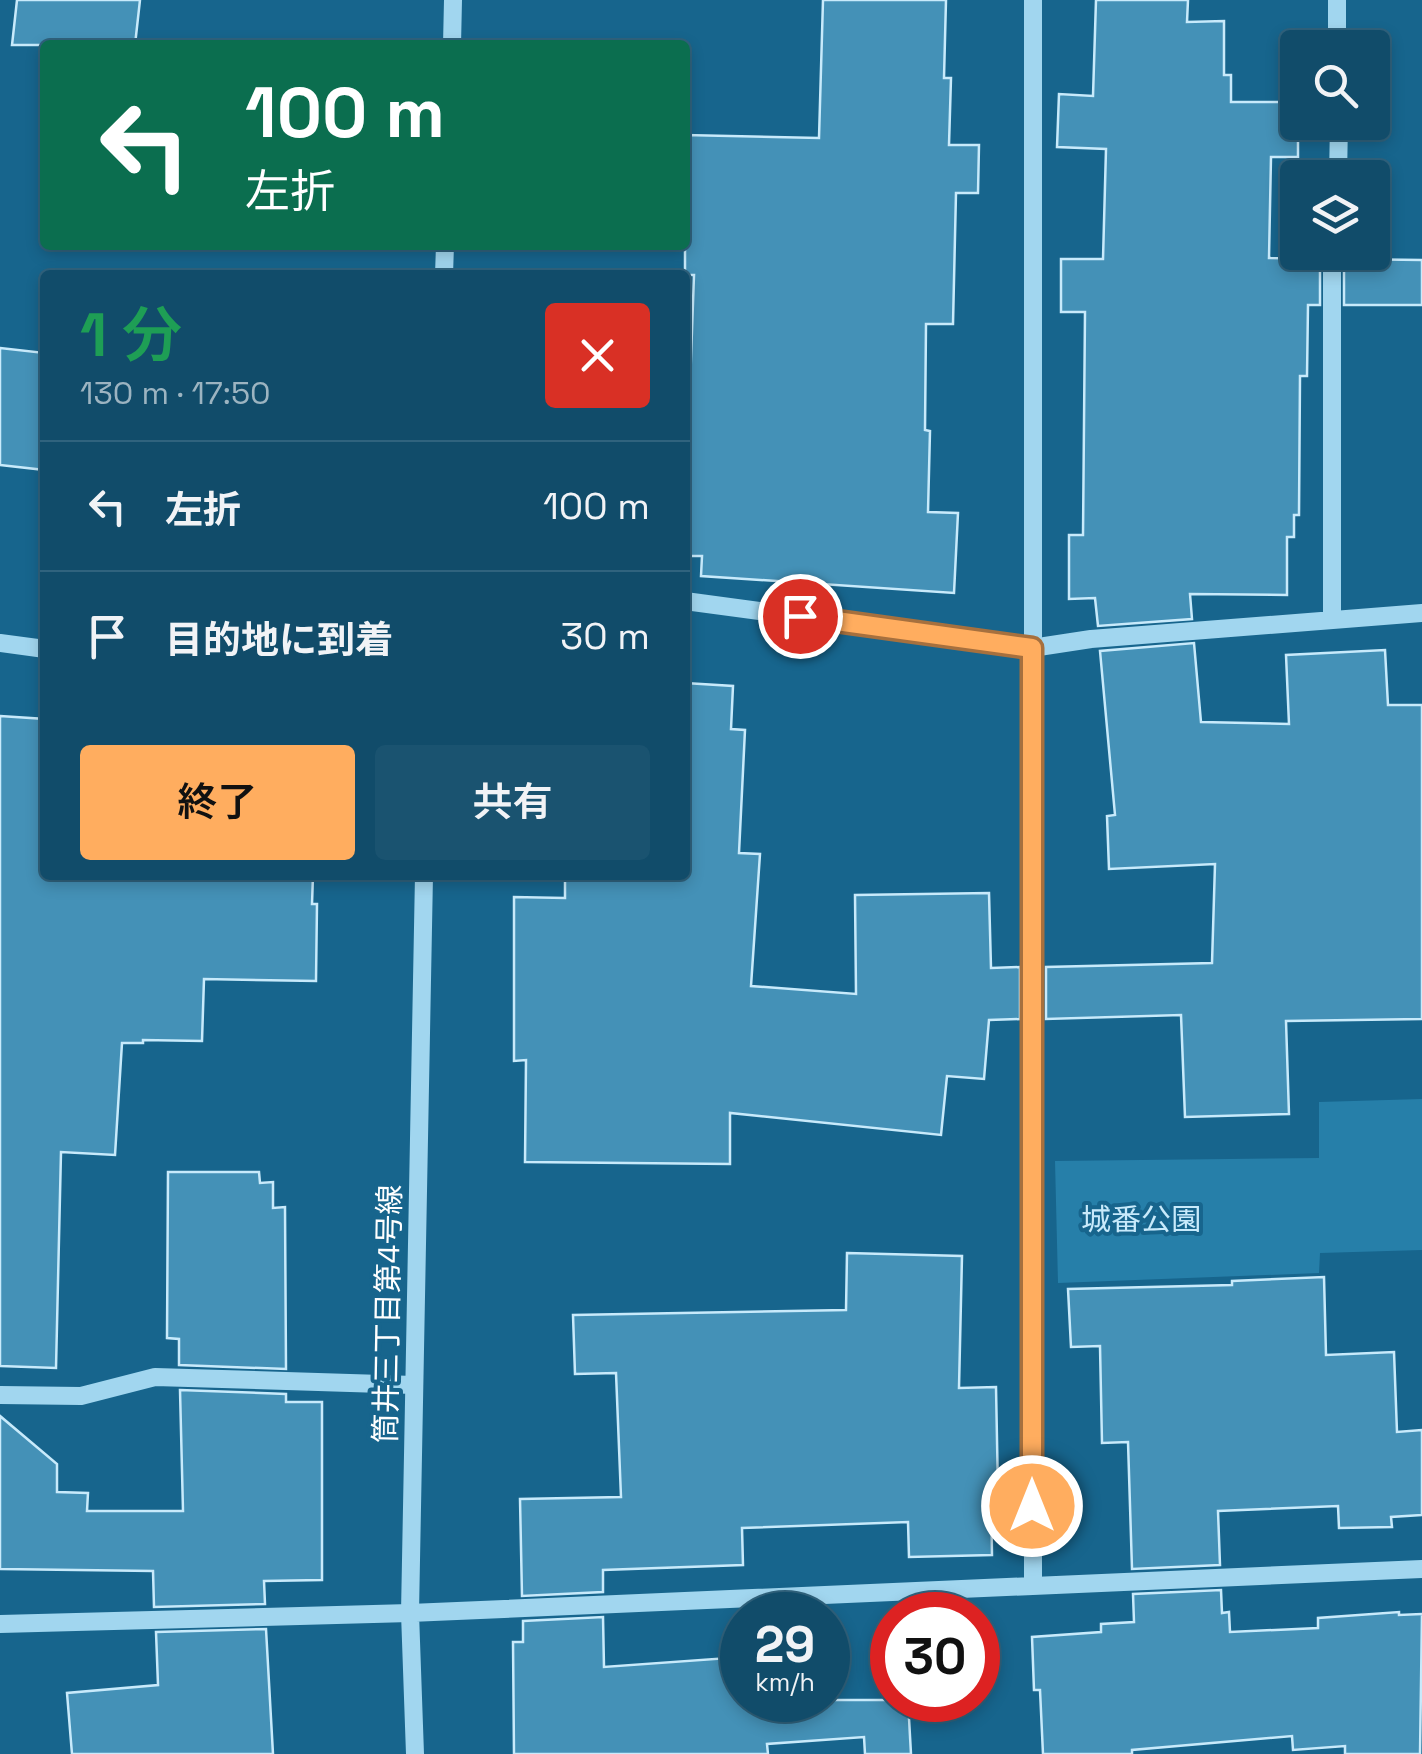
<!DOCTYPE html>
<html lang="ja">
<meta charset="utf-8">
<style>
body{margin:0;font-family:"Space Grotesk","Noto Sans JP",sans-serif;background:#1a5370;color:#f1f3f6;height:100vh;display:flex;flex-direction:column;font-size:38px;white-space:nowrap}
*{box-sizing:border-box;margin:0}
p{font-size:32px;color:#9cb4c1}
.icon{flex:none;width:55px;height:55px;fill:none;stroke:currentColor;stroke-width:2;stroke-linecap:round;stroke-linejoin:round}
.map{position:relative;flex:1;overflow:hidden}
.side{position:absolute;left:40px;top:270px;width:650px;height:610px;display:flex;flex-direction:column;background:#114c6a;border-radius:10px;box-shadow:0 5px 15px #0003,0 0 0 2px #30637e}
.side>*{flex:none}
.banner{position:absolute;left:40px;top:40px;width:650px;height:210px;border-radius:10px;box-shadow:0 5px 15px #0003,0 0 0 2px #30637e;background:#0b6e4f;color:#fff;overflow:hidden}
.controls{position:absolute;left:1280px;top:30px;display:grid;gap:20px}
.controls a{display:grid;place-items:center;width:110px;height:110px;border-radius:10px;background:#114c6a;box-shadow:0 5px 15px #0003,0 0 0 2px #30637e;font-size:50px}
.speed{position:absolute;left:720px;top:1592px;display:flex;gap:20px;font-size:50px;font-weight:700;text-align:center}
.speed>*{display:grid;place-content:center;width:130px;height:130px;border-radius:50%;background:#114c6a;box-shadow:0 5px 15px #0003,0 0 0 2px #30637e;line-height:1}
.speed small{font-size:25px;font-weight:400}
.speed .limit{border:15px solid #d22;background:#fff;color:#111}
.pin{position:absolute;display:grid;place-items:center;width:85px;height:85px;color:#fff;margin:-42px;border:5px solid #fff;border-radius:50%;box-shadow:0 2px 10px #0007}
.me{position:absolute;width:110px;margin:-55px;rotate:0deg;stroke-linejoin:round;filter:drop-shadow(0 0 8px #0008)}
.turn{display:flex;align-items:center;gap:35px;height:210px;padding:0 40px;font-size:45px}
.turn .icon{width:130px;height:130px;stroke-width:2.5}
.turn b{display:block;font-size:70px;line-height:85px}
.round{display:grid;place-items:center;flex:none;width:105px;height:105px;border-radius:10px;background:#1a5370}
.headline{display:flex;align-items:center;justify-content:space-between;height:170px;padding:0 40px}
h1{font-size:60px;font-weight:600;line-height:75px;color:#1e9e55}
.primary-button{display:flex;gap:20px;margin-top:auto;padding:20px 40px}
.primary-button a{flex:1;height:115px;border-radius:10px;background:#ffad5f;color:#111;font-size:40px;font-weight:600;line-height:115px;text-align:center}
.primary-button a+a{background:#1a5370;color:#f1f3f6}
ul{padding:0;list-style:none}
li{display:flex;align-items:center;gap:30px;height:130px;padding:0 40px;border-top:2px solid #30637e}
li div{flex:1}
li b{display:block;font-size:38px}
li em{font-style:normal}
.map>svg:first-child{display:block}
</style>
<div class="map">
<svg width="1422" height="1754" viewBox="0 0 1422 1754">
<rect width="100%" height="100%" fill="#17658d"/>
<path fill="#267fa9" d="M1422 1099V1250L1320 1253 1319 1273 1058 1283 1055 1161 1319 1158V1102Z"/>
<path fill="#4491b7" stroke="#c8eafb" stroke-width="2.5" d="M17 0H140L135 45H12Z
M823 0H946L944 78H951L949 145H979L978 193H956L953 324H926L925 430 930 431 928 512 958 513 954 593 701 576 702 556H685V439L688 440 694 275H685V135L819 138Z
M1096 0H1188L1187 22 1224 21V75H1231V102H1298V157H1271L1269 258 1320 259V305H1308L1307 376H1300L1299 515H1294V537H1287V595L1190 594 1192 619 1098 626 1095 598 1069 599V535H1083L1085 312H1061V259H1103L1106 149 1057 147 1059 94 1093 96Z
M1344 259 1422 260V305H1344Z
M0 348 45 353V470L0 465Z
M1194 643 1201 722 1289 724 1286 655 1385 650 1388 705H1422V1019L1286 1021 1289 1114 1185 1117 1181 1015 1046 1019V967L1212 963 1215 864 1109 869 1107 816 1115 815 1100 651Z
M685 683 733 686 731 729 745 730 739 853 760 854 751 986 856 994 855 895 989 893 991 968 1020 967V1019L989 1020 984 1079 947 1076 941 1135 730 1113V1164L525 1162 526 1060 514 1061V897L565 898V875H685Z
M0 716 45 719V875H313L312 904H317L316 981 204 979 202 1041 143 1040V1043H122L115 1155 61 1152 56 1368 0 1366Z
M168 1172H259L260 1183 273 1182V1208L285 1207 286 1369 179 1365V1339L167 1338Z
M847 1253 962 1256 959 1388 996 1387 998 1492H991L992 1555 909 1557 908 1522 742 1528 743 1565 603 1570V1592L522 1596 520 1499 621 1497 616 1373 575 1374 573 1315 846 1310Z
M1324 1277 1326 1355 1394 1352 1397 1432 1422 1430V1515L1391 1517 1392 1527 1339 1528 1338 1506 1218 1511 1220 1565 1132 1569 1128 1442 1102 1443 1100 1346 1071 1347 1068 1289 1232 1285V1281Z
M180 1390 286 1394V1402H322V1580L264 1581 265 1604 154 1607 153 1571 0 1569V1416L57 1464V1492L88 1493 87 1511H183Z
M1221 1590 1222 1613 1229 1612 1230 1632 1318 1628V1618L1399 1612V1615L1422 1614 1420 1754H1345V1746L1293 1750 1292 1736 1132 1750V1754H1043L1040 1690H1034L1032 1637 1101 1632V1624L1134 1622 1133 1594Z
M603 1617 604 1667 742 1657V1700H908L911 1754H865L864 1737 767 1744 768 1754H514L513 1642H523V1621Z
M266 1629 273 1754H72L67 1693 158 1685 156 1632Z"/>
<g fill="none" stroke-linecap="round" stroke-linejoin="round">
<path stroke="#a1d6ef" stroke-width="18" d="M1337 0V48
M452 45 453 0
M1338 178 1339 122
M444 275 445 245
M685 601 1032 648 1091 639 1422 613
M1332 619V252
M0 643 45 649
M0 1395 81 1396 155 1377 414 1385
M1033 1585V0
M0 1624 410 1613 1422 1569
M415 1754 410 1613 424 875"/>
</g>
<g fill="none" stroke-linecap="round" stroke-linejoin="round">
<defs>
<path id="route" d="M800 616 1032 648V1506"/>
</defs>
<use href="#route" stroke="#a6703e" stroke-width="25"/>
<use href="#route" stroke="#ffad5f" stroke-width="18"/>
</g>
<g text-anchor="middle" stroke-width="8" stroke-linejoin="round" paint-order="stroke">
<g font-size="30" fill="#c8eafb" stroke="#17658d">
<text x="1141" y="1230">城番公園</text>
</g>
<g font-size="30" fill="#fff" stroke="#17658d">
<text transform="translate(388 1314) rotate(-89)" y="10">筒井三丁目第4号線</text>
</g>
</g>
</svg>
<div class="controls">
<a><svg class="icon" aria-label="search" viewBox="0 0 24 24"><circle cx="10" cy="10" r="6"/><path d="M15 15l6 6"/></svg></a>
<a><svg class="icon" aria-label="layers" viewBox="0 0 24 24"><path d="M12 4l9 5-9 5-9-5zM3 14l9 5 9-5"/></svg></a>
</div>
<div class="speed"><div>29<small>km/h</small></div><div class="limit">30</div></div>
<div class="pin" style="left:800px;top:616px;background:#d93025"><svg class="icon" aria-label="arrive" viewBox="0 0 24 24"><path d="M6 21V4h12l-3 4 3 4H6"/></svg></div>
<svg class="me" style="left:1032px;top:1506px" viewBox="-20 -20 40 40"><circle r="17" fill="#ffad5f" stroke="#fff" stroke-width="3"/><path d="M0-11L8 9 0 5-8 9z" fill="#fff"/></svg>
<div class="banner">
<div class="turn"><svg class="icon" aria-label="left" viewBox="0 0 24 24"><path d="M17 20v-9H6M10 6l-5 5 5 5"/></svg><div><b>100 m</b>左折</div></div>
</div>
<section class="side">
<div class="headline"><div><h1>1 分</h1><p>130 m · 17:50</p></div><a class="round" style="background:#d93025;color:#fff"><svg class="icon" aria-label="close" viewBox="0 0 24 24"><path d="M6 6l12 12M18 6L6 18"/></svg></a></div>
<ul>
<li><svg class="icon" aria-label="left" viewBox="0 0 24 24"><path d="M17 20v-9H6M10 6l-5 5 5 5"/></svg><div><b>左折</b></div><em>100 m</em></li>
<li><svg class="icon" aria-label="arrive" viewBox="0 0 24 24"><path d="M6 21V4h12l-3 4 3 4H6"/></svg><div><b>目的地に到着</b></div><em>30 m</em></li>
</ul>
<div class="primary-button"><a>終了</a><a>共有</a></div>
</section>
</div>
